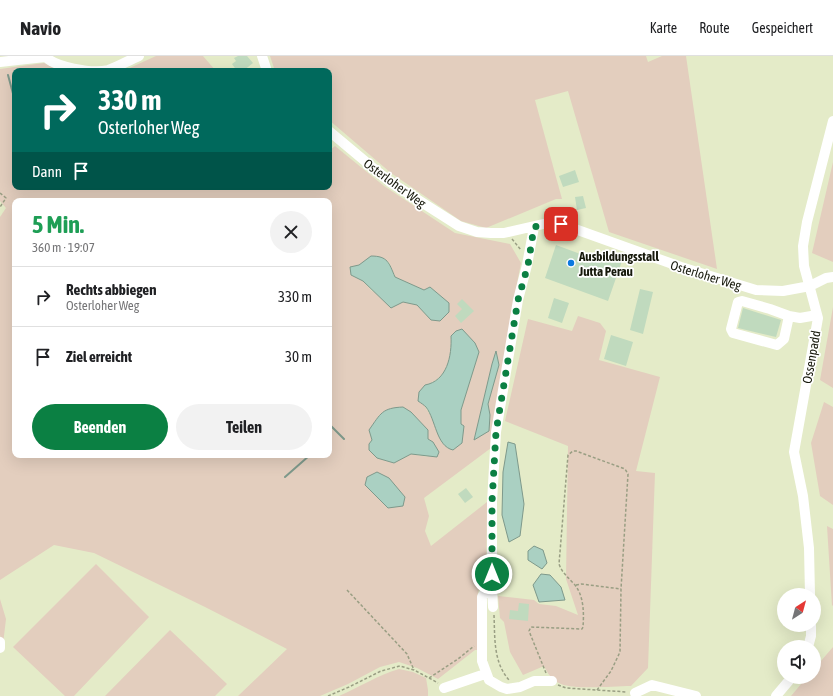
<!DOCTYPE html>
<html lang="de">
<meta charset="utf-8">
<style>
body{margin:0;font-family:"Asap Condensed",sans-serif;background:#f2f2f2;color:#202124;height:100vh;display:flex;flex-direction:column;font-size:15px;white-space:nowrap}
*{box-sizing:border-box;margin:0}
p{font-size:13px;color:#757577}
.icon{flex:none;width:22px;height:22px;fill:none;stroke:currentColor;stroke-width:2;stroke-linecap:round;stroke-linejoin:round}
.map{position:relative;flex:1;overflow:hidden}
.side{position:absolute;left:12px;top:142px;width:320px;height:260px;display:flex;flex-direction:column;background:#fff;border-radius:8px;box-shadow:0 4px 16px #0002}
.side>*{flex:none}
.guide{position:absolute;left:12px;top:12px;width:320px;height:122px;border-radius:8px;box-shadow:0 4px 16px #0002;background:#00695c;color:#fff;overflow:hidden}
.needle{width:26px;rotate:36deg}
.controls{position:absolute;left:777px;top:532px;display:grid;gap:8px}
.controls a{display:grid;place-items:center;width:44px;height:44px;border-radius:50%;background:#fff;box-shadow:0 4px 16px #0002;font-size:20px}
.pin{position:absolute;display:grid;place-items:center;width:34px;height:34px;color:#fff;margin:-17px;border-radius:8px;box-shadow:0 2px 6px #0006}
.me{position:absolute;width:44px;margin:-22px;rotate:0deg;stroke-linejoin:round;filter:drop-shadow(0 0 3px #0008)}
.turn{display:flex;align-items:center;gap:14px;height:84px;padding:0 20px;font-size:18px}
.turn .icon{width:52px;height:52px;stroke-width:2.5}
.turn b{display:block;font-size:28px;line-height:34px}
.then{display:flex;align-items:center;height:38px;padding:0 20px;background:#0003;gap:8px;font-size:15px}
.round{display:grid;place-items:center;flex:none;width:42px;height:42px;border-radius:21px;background:#f2f2f2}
.summary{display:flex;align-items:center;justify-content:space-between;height:68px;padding:0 20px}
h1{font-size:24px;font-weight:700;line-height:30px;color:#1e9e55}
.cta{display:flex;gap:8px;margin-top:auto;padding:8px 20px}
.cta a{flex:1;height:46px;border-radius:24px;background:#0b8043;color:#fff;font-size:16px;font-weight:700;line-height:46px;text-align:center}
.cta a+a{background:#f2f2f2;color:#202124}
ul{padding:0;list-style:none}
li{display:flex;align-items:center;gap:12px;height:60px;padding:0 20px;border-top:1px solid #e0e0e0}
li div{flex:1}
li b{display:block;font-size:15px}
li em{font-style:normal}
header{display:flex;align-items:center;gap:24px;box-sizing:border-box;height:56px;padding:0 20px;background:#fff;border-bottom:1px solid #e0e0e0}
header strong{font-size:19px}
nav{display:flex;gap:22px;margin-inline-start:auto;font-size:14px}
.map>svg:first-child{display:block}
</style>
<header>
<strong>Navio</strong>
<nav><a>Karte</a><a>Route</a><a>Gespeichert</a></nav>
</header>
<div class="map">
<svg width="833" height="640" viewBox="0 0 833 640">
<rect width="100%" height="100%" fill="#e4ebc8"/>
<path fill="#e3cebe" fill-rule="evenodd" d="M156 0H203L216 15H123Z
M270 0H646L648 6 662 0H686L717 213 609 176 568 35 535 44 562 143H556L486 172 461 165 391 117 329 64V15H275Z
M44 7 61 15H15V131H329V95L335 90 384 130 455 177 510 188 521 207 512 253 491 392 424 442 429 460 425 475 431 490 487 446 486 528 479 532 477 542 479 594H475L438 623 417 612 399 606 380 611 348 628 320 640H238L287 593 205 551 94 497 54 489 0 524V161L6 152 0 145V13ZM15 145H329V399H15ZM389 206 395 221 424 234 430 231 431 264 417 249 403 246 372 235 363 225 351 219 350 211ZM451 280 479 296 461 354V368L442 387 431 360 425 351V329C447 324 452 300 451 280ZM496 296 499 309 488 348 474 384 492 308ZM372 384 429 401 411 398 394 407 377 402 369 394V388Z
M833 106V206L812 197Z
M833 251V332L820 324Z
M578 260 600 267 606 275 599 304 660 321 636 415 655 417 648 612 631 630C613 630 576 634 561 628 552 624 548 618 544 610L523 619 510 596 504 566 500 562 498 540 534 544 539 548 556 550 578 559 566 523 568 390 505 365 528 263 572 275Z
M824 346 833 351V449L820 440 811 387Z
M827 470 833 473V549L832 550Z
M96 508 149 561 74 640H65L13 591Z
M0 543 6 563 3 588 0 579Z
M170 574 227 628 215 640H105Z
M833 591V640H791L807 621H814V613Z
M399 613 413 616 426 622 428 634V640H339C360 631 378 619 399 613Z"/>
<path fill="#aad0c2" stroke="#7e998b" d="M371 200C388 200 389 207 395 221L424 234 430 231 449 247V256L440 265 431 264 417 249 403 246 391 252 363 225 351 219 350 211 359 209Z
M462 273 475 287 479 296 461 354V368L464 370 462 387 453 394C436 390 436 364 426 351 424 349 421 347 418 345L419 336 425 329C447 325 452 300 451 280L456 275Z
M496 295 499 309 488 348 490 359 489 375 474 384 492 308Z
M403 351 411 356 428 374V383L433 386 439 396 437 401 411 398 394 407 377 402 369 394V388L372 384 369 374C381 357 382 352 403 351Z
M508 386 515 388 524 448 520 480 509 486 502 459 503 416Z
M377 416 389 422 405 441 403 450 388 452 365 429 367 421Z
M534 490 543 494 547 507 542 513 528 504V495Z
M541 518 550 519 561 531 565 544 539 546 533 529Z"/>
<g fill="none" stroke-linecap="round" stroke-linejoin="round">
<path stroke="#7e998b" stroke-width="2" d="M8 19 15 45
M329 368 344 383
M285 421 310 399"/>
</g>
<path fill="#c0dabe" d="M238 0H247L253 7 243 15H237L232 8 236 5 234 2Z
M575 114 579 126 563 131 559 120Z
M583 140 586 152 577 154 575 141Z
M556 189 602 206 606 196 623 202 608 245 545 222Z
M640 233 653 236 643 278 630 274Z
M554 242 569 247 562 267 548 262Z
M462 243 474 255 461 267 455 260 462 253 457 248Z
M743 252 781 264 776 281 738 272Z
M611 279 633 286 626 310 604 303Z
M466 432 473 441 465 447 458 438Z
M519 547 529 548 528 565 509 563 510 554 518 555Z"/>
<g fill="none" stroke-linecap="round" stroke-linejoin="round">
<path stroke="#999e83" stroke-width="1.5" stroke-dasharray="3 2" stroke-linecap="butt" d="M0 137 6 142 0 151
M512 183 521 194
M576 529 581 528 621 533
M347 534 407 598 414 614
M494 559C495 581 493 606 509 624
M546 617 529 575 531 571 582 573 583 571C584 557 584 539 574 528 568 521 562 517 559 508L568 399 573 395H576L625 413 628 418 621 533 620 596 611 615 597 634
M429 622 438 627
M558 629 566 632 627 636
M328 640 349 631 381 615 400 610 414 614 429 622 458 603 474 590"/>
<path stroke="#fff" stroke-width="10" d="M45 0C54 11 92 18 108 14 118 11 129 4 139 0
M262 0 267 15
M0 6 45 1
M329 75 390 126 459 170 477 176 491 177H504L552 166 561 168 681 211 756 234 783 235 810 230 826 222 833 221
M789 260 784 283 777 289 733 277 731 273 738 246 742 245 770 253 789 260 800 262 817 259
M492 532 486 534 482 541V605L489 624 501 631 507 633 520 631 534 625H552
M810 539 809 492 803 440 794 396 818 262 804 210 803 190 807 166 833 65
M493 551 492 532V446L496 376 518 244 527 209 534 171
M0 586V592
M808 591 811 580V569
M444 632 485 618
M635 637 652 629 696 640
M776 640 792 621"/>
</g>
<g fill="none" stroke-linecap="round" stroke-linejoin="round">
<path stroke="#0b8043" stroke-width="7" stroke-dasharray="0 12.6" d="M492 518V446L496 376 518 244 528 209 534 171 552 166 561 168"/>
</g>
<circle fill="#0b78e0" stroke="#fff" stroke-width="1.5" cx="571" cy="207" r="4"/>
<g text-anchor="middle" stroke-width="3.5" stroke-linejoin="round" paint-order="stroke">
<g font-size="13" fill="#17190c" stroke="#fff">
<text transform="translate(395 127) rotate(36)" y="5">Osterloher Weg</text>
<text transform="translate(706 219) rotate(17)" y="5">Osterloher Weg</text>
<text transform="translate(811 301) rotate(-80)" y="5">Ossenpadd</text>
</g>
<g font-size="13" font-weight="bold" fill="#17190c" stroke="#fff" text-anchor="start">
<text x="579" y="205">Ausbildungsstall<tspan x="579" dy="15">Jutta Perau</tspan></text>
</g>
</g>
</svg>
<div class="controls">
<a><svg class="needle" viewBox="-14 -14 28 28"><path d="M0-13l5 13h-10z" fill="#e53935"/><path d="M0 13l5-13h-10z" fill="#757577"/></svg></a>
<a><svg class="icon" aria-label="sound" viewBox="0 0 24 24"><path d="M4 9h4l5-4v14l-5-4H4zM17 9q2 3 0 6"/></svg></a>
</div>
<div class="pin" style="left:561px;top:168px;background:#d93025"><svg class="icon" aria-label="arrive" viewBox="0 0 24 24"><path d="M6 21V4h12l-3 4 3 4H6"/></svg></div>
<svg class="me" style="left:492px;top:518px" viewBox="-20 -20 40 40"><circle r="17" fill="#0b8043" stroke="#fff" stroke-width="3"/><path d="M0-11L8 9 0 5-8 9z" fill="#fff"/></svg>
<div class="guide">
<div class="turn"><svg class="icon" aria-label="right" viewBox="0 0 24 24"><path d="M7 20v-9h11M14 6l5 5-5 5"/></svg><div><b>330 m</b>Osterloher Weg</div></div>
<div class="then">Dann<svg class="icon" aria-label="arrive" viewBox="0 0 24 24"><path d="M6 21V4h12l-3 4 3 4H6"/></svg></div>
</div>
<section class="side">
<div class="summary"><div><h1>5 Min.</h1><p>360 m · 19:07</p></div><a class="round"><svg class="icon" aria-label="close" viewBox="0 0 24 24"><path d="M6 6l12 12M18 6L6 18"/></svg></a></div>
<ul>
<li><svg class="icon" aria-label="right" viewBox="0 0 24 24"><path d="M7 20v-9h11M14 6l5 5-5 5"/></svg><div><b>Rechts abbiegen</b><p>Osterloher Weg</p></div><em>330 m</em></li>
<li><svg class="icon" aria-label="arrive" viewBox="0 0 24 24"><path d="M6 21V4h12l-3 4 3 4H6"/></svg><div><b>Ziel erreicht</b></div><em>30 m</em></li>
</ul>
<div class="cta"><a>Beenden</a><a>Teilen</a></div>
</section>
</div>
